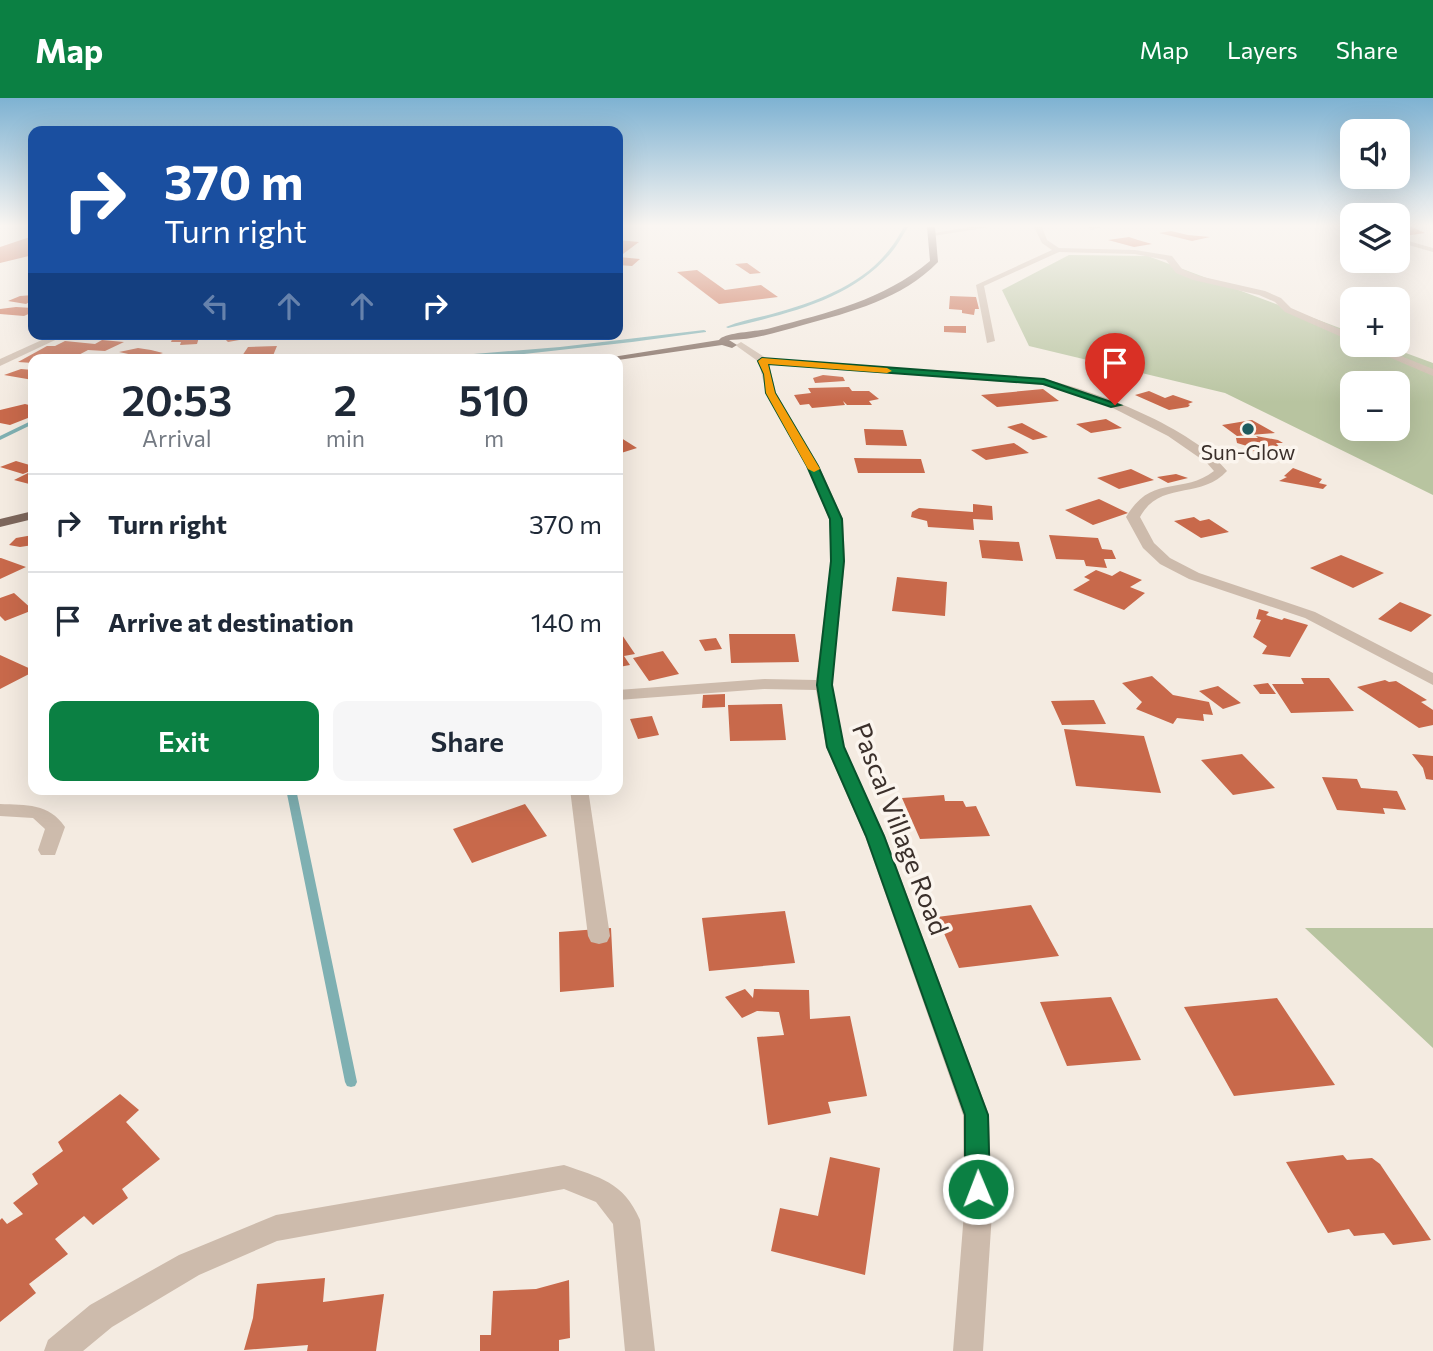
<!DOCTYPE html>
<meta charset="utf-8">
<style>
body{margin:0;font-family:Commissioner,sans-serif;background:#f6f6f7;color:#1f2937;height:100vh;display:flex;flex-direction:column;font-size:26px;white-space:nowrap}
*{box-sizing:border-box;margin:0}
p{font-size:23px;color:#747a83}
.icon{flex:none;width:38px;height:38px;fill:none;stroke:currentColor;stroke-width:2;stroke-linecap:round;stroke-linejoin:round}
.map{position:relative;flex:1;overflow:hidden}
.panel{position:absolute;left:28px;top:256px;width:595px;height:441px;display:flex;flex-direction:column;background:#fff;border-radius:14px;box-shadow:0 7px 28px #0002}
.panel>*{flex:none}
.banner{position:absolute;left:28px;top:28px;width:595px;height:214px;border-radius:14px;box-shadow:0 7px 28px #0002;background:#1a4fa0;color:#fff;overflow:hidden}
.buttons{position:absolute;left:1340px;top:21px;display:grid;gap:14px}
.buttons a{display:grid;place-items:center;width:70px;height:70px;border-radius:14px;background:#fff;box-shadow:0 7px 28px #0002;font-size:35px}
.pin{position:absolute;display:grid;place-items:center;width:60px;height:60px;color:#fff;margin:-72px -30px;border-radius:50% 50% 50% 0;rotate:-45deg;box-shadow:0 0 7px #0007}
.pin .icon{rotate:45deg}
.me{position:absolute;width:77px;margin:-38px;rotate:359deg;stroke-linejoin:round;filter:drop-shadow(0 0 5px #0008)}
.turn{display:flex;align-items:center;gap:24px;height:147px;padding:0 21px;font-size:32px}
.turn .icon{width:91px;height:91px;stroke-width:2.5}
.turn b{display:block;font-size:49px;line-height:60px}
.lanes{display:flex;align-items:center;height:66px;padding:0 21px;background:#0003;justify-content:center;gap:35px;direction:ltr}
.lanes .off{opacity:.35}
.eta{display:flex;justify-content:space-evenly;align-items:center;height:119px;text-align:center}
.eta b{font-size:42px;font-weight:600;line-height:49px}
.button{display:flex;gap:14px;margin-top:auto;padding:14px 21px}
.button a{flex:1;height:80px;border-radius:14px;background:#0b8043;color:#fff;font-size:28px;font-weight:600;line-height:80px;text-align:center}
.button a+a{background:#f6f6f7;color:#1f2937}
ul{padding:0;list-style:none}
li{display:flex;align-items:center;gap:21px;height:98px;padding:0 21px;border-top:2px solid #e0e1e3}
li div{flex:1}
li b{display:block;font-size:26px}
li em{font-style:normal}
header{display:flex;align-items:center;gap:42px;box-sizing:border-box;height:98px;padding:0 35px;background:#0b8043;color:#fff}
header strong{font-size:33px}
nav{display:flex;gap:38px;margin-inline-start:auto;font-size:24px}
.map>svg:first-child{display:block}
</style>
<header>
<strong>Map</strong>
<nav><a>Map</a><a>Layers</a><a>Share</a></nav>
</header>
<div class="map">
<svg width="1433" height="1253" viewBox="0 0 1433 1253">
<rect width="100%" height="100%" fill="#f4ebe1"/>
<path fill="#b8c4a0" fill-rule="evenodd" d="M1069 157 1148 158 1353 235V247H1384L1433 265V397L1225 295 1029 248 1002 192ZM1353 285H1398V331H1353Z
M1305 830H1433V950Z"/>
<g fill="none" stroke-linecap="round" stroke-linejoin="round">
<path fill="#7fb0b2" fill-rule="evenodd" d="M904 129H908C902 138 897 148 890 156 849 203 785 216 728 230L726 229C740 223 757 220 772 216 815 204 861 188 889 152 895 145 899 137 904 129Z
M704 232 706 233V234L632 244 524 256 450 261H413L560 249Z
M33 322V326L0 342V338Z
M286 691H296L357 984 355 988 351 989 347 988 345 984Z"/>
</g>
<path fill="#c8694b" d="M1398 129H1412L1425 135 1404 138 1398 136Z
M1171 133 1188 137 1210 139 1192 143 1159 135Z
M33 138V157L0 165V149Z
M1129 139 1138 142 1152 146 1134 149 1108 142Z
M618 142 639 144 619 159 640 161 632 168 618 167Z
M747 165 761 175 750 176 735 166Z
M697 172 725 192 761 187 778 199 719 206 677 174Z
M33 197V202L26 206 8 203 20 198Z
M950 198 976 199 979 211H975L974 217 962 215V212L949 211Z
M16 209 33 210V214L24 218 0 216V211Z
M944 228H966V235L944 234Z
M174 236H200L197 246 180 247 181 244H171Z
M228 236H261V238L228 244 223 239 230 238Z
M102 242 124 244 105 253 88 252 71 261H33V265L18 264 47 248H55L65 243 95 246Z
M277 248 272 260 275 256H298L296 261H240L248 249Z
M138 250 151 252 163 255 147 260 119 254Z
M21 271 33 272V282L4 277Z
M823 277 843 279 845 283 815 285 813 280Z
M849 289 852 293H869L879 301 869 303 872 307H847L843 303 845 307 812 310 809 306 800 307 794 297 811 295 808 290Z
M1043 291 1059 303 997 309 981 297Z
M1149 293 1165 300 1173 297 1193 304 1188 306 1190 307 1188 309 1169 312 1135 297Z
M25 306 33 308V318L10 327 0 325V312Z
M1106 321 1122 330 1091 335 1076 326Z
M1252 322 1275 335 1237 338 1222 327Z
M1022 325 1048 339 1033 342 1007 329Z
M864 331 903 332 907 348 866 347Z
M618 338 637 350 618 356Z
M1256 338 1278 342 1283 345H1276L1284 354 1251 353 1247 348 1237 345 1236 340H1258Z
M1014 345 1029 355 986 362 971 352Z
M854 360 921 361 925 375H858Z
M16 363 33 368V372L23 376 0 369Z
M1293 370 1322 381 1319 385 1327 387 1323 391 1279 383 1287 379 1284 378Z
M1131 371 1154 382 1119 391 1097 380Z
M28 375 33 377V387L14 382Z
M1176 376 1188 380 1168 385 1157 379Z
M1099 401 1128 415 1093 427 1065 412Z
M973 406 992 408 993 422 973 421 974 432 928 429 927 423 911 419 912 414 919 410 973 414Z
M1194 419 1200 423 1209 421 1229 434 1201 440 1174 423Z
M33 437V447L20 449 9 447 16 440Z
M1049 437 1098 440 1102 451 1112 452 1116 461H1104L1107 470 1086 468 1084 462 1056 461Z
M979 442 1019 444 1023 463 982 460Z
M1341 457 1384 475 1353 490 1310 470Z
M0 460H1L26 469 0 481Z
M1096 472 1112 478 1120 473 1142 482 1130 489 1145 495 1124 512 1073 492 1090 482 1084 479Z
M897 479 947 484 945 518 892 513Z
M14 495 33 512 5 523 0 518V500Z
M1400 504 1432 517 1411 534 1378 521Z
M1259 511 1269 514 1266 517 1282 522 1284 520 1308 527 1290 559 1262 556 1267 548 1253 539 1261 522 1256 521Z
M618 531 635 556 624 558 630 567 619 569 622 572 618 573Z
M729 536H795L799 564 731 565Z
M716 540 722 551 705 553 699 542Z
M663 553 679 576 649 583 633 560Z
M0 557 33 572V574L0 591Z
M1152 578 1173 597 1209 604 1213 617 1203 616 1204 623 1177 620 1173 626 1136 611 1142 604 1122 585Z
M1301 580H1329L1354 613 1291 615 1272 586H1304Z
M1385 582 1389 584 1396 583 1427 602 1421 604 1433 612V627L1419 630 1357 589Z
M1268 585 1276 596H1260L1253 587Z
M1218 588 1241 605 1223 611 1199 593Z
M725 596V609L702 610 703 597Z
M1094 602 1106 626 1062 627 1051 603Z
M782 606 786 642 730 643 728 607Z
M652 618 659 637 638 641 630 621Z
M1064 631 1144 638 1161 695 1076 688Z
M1242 656 1275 690 1233 697 1201 662Z
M1412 656 1433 658V682L1426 681 1423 670Z
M1322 679 1357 681 1361 690 1397 693 1406 712 1383 710 1385 716 1337 712Z
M944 697 945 703H963L966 709 976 708 990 738 920 741 902 700Z
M525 706 547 738 472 765 453 731Z
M1031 807 1059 858 959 870 937 819Z
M785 813 795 865 709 873 702 820Z
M611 830 614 889 560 894 559 834Z
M745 891 753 900 754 891 809 892 810 921 850 918 867 998 828 1004 831 1015 768 1027 757 939 784 937 779 914 757 913 742 920 725 899Z
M1111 899 1141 962 1067 968 1040 904Z
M1277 900 1335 987 1234 998 1184 909Z
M120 996 139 1012 126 1024 160 1061 122 1091 128 1100 93 1127 84 1118 55 1141 68 1156 29 1186 36 1195 0 1224V1122L2 1120 7 1126 23 1116 13 1105 38 1086 32 1076 63 1053 58 1044Z
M1343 1057 1347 1062 1372 1060 1380 1066 1431 1142 1393 1147 1384 1135 1354 1138 1349 1131 1328 1135 1286 1064Z
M830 1059 880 1070 865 1177 771 1153 780 1110 818 1118Z
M325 1180 323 1204 384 1196 376 1253H307L308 1247 244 1252 253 1220 257 1186Z
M569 1182 570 1240 559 1242V1253H480V1237H491L493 1193 536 1191Z"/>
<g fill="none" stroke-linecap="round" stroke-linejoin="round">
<path fill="#cdbbac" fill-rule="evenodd" d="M969 129H990L933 138 929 136Z
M1034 129H1042L1047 142 1059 150 1135 152 1172 158 1182 171 1199 178 1265 193 1281 200 1291 210 1353 237V244L1285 214 1275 204 1259 197 1193 182 1176 175 1166 162 1135 156 1059 154 984 188 995 243 987 245 976 187 1052 152 1042 145Z
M1088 129H1102L1091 132Z
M1398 140 1433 150V154L1398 144Z
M55 236H68L0 268V261Z
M741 244 766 260 1044 281C1097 293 1193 330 1227 373 1201 402 1160 382 1140 419L1154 445 1170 460 1199 475 1315 514 1433 575V587L1305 520 1189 481 1160 466 1143 450 1126 419C1152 375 1181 398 1214 373L1207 365 1168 338 1111 309 1063 291 1044 287 769 266 776 295 819 368 843 421 845 463 832 587 844 649 885 738 989 1017 992 1115 983 1253H953L964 1115 963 1017 865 738 826 649 816 592 764 591 618 602V592L764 581 816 582 831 463 829 421 807 368 766 295 759 264 738 249 736 247Z
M1361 247H1374L1433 271V278Z
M570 691H588L610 838 607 844 599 846 591 844 588 838Z
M0 706C26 707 49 705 65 729L55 757H41L38 752 45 731 33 720 0 718Z
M564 1067C600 1080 623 1083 640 1122L655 1253H625L613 1126 596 1104 564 1091 277 1143 199 1177 112 1229 83 1253H44L48 1242 90 1207 179 1157 276 1117Z"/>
<path fill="#7d675c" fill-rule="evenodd" d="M927 129H935L938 164C902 201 851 214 803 227 778 234 754 242 729 242L737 247 732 250 722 247 618 262 600 261 719 242C725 234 759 234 771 230 829 214 882 203 930 163Z
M33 413V421L0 429V421Z"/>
</g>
<linearGradient id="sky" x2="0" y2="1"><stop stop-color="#7eb2d2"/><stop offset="0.42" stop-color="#faf6f2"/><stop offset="1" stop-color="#faf6f2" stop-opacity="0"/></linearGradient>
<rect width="1433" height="304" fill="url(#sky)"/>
<path fill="#0b8043" stroke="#07532c" stroke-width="2" d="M762 260 1044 281 1120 307 1111 309 1043 286 768 266 775 295 818 368 842 421 844 463 832 587 844 649 884 738 988 1017 990 1091 986 1099 978 1102 969 1099 965 1091V1017L866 738 827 649 817 587 831 463 830 421 807 368 766 295 764 276 758 263Z"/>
<path fill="#f59e0b" d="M762 260 887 270 892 273 887 275 768 266 775 295 820 371 814 374 808 371 766 295 764 276 758 263Z"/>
<circle fill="#1f5a5e" stroke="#fbf5ee" stroke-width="2.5" cx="1248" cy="331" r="7"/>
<g text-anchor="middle" stroke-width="7" stroke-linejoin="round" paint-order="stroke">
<g font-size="21" fill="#3b302b" stroke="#fbf5ee">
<text x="1248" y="362">Sun-Glow</text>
</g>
<g font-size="26" fill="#3b302b" stroke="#fbf5ee">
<text transform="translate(900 731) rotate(69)" y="9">Pascal Village Road</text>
</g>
</g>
</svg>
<div class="buttons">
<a><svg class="icon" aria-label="sound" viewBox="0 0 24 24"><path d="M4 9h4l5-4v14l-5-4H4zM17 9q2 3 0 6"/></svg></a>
<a><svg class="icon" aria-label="layers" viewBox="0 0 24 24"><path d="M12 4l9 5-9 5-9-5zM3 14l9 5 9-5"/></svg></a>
<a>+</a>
<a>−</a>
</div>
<div class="pin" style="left:1115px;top:307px;background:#d93025"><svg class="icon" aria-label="arrive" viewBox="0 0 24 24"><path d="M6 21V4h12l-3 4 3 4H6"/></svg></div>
<svg class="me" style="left:978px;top:1091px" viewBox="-20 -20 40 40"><circle r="17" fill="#0b8043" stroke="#fff" stroke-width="3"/><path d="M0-11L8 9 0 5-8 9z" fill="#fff"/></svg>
<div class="banner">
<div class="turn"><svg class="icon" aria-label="right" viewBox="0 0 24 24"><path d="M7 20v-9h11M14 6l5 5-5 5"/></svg><div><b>370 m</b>Turn right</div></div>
<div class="lanes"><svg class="icon off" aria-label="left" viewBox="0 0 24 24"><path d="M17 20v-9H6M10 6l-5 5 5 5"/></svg><svg class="icon off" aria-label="ahead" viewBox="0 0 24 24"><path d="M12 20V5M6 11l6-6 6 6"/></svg><svg class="icon off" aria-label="ahead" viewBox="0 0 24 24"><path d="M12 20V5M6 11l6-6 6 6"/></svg><svg class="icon" aria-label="right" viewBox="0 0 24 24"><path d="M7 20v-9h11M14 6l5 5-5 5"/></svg></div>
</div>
<section class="panel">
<div class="eta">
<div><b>20:53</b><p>Arrival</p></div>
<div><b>2</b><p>min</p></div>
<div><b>510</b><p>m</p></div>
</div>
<ul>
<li><svg class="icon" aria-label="right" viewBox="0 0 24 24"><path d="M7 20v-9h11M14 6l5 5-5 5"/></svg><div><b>Turn right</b></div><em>370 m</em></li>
<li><svg class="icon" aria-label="arrive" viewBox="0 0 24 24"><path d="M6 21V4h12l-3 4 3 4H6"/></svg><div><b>Arrive at destination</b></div><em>140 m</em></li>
</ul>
<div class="button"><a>Exit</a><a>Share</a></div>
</section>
</div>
